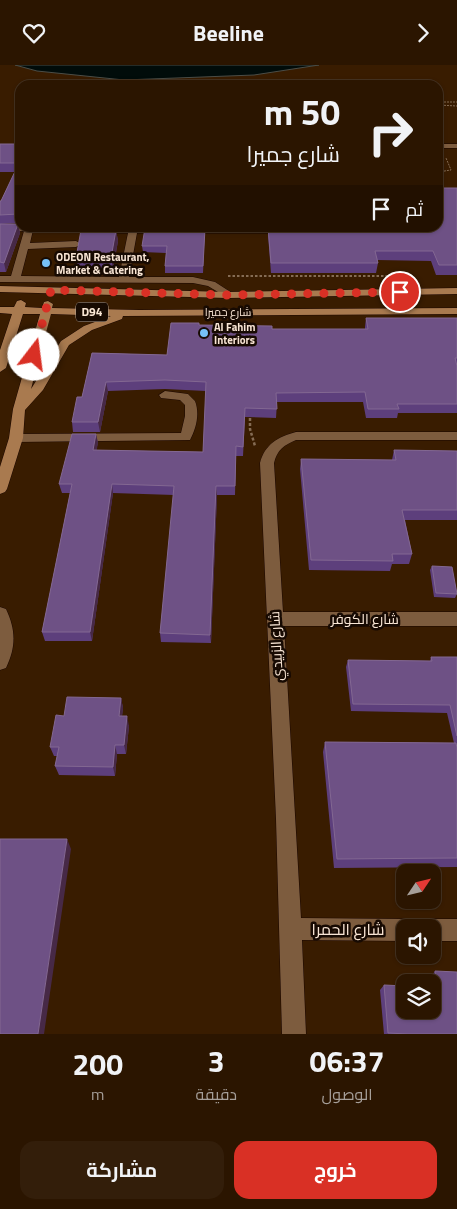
<!DOCTYPE html>
<html lang="ar">
<meta charset="utf-8">
<style>
body{margin:0;font-family:"Titillium Web",Cairo,sans-serif;background:#331e0a;color:#f1f3f6;direction:rtl;height:100vh;display:flex;flex-direction:column;font-size:19px;white-space:nowrap}
*{box-sizing:border-box;margin:0}
p{font-size:16px;color:#a69f99}
.icon{flex:none;width:28px;height:28px;fill:none;stroke:currentColor;stroke-width:2;stroke-linecap:round;stroke-linejoin:round}
.map{position:relative;height:969px;overflow:hidden;direction:ltr}
.side{display:flex;flex-direction:column;background:#2b1500;flex:1}
.side>*{flex:none}
.hud{position:absolute;left:15px;top:15px;width:428px;height:152px;border-radius:15px;box-shadow:0 1px 4px #0004,0 0 0 1px #473422;direction:rtl;background:#2b1500;color:#f1f3f6;overflow:hidden}
.needle{width:32px;rotate:55deg}
.buttons{position:absolute;left:396px;top:799px;display:grid;gap:10px}
.buttons a{display:grid;place-items:center;width:45px;height:45px;border-radius:10px;background:#2b1500;box-shadow:0 1px 4px #0004,0 0 0 1px #473422;font-size:25px}
.pin{position:absolute;display:grid;place-items:center;width:42px;height:42px;color:#fff;margin:-21px;border:2px solid #fff;border-radius:50%;box-shadow:0 1px 5px #0007}
.me{position:absolute;width:55px;margin:-28px;rotate:15deg;stroke-linejoin:round;filter:drop-shadow(0 0 4px #0008)}
.turn{display:flex;align-items:center;gap:18px;height:105px;padding:0 20px;font-size:22px}
.turn .icon{width:65px;height:65px;stroke-width:2.5}
.turn b{display:block;font-size:35px;line-height:42px}
.then{display:flex;align-items:center;height:48px;padding:0 20px;background:#0003;gap:10px;font-size:19px}
.eta{display:flex;justify-content:space-evenly;align-items:center;height:85px;text-align:center}
.eta b{font-size:30px;font-weight:700;line-height:35px}
.primary-button{display:flex;gap:10px;margin-top:auto;padding:10px 20px}
.primary-button a{flex:1;height:58px;border-radius:15px;background:#d93025;color:#fff;font-size:20px;font-weight:700;line-height:58px;text-align:center}
.primary-button a+a{background:#331e0a;color:#f1f3f6}
header{display:flex;justify-content:space-between;align-items:center;height:65px;padding:0 20px;background:#2b1500;font-size:22px;font-weight:700}
.map>svg:first-child{display:block}
</style>
<header><svg class="icon" aria-label="forward" viewBox="0 0 24 24"><path d="M9 5l7 7-7 7"/></svg>Beeline<svg class="icon" aria-label="heart" viewBox="0 0 24 24"><path d="M12 20l-8-8c-3-5 5-10 8-4 3-6 11-1 8 4z"/></svg></header>
<div class="map">
<svg width="457" height="969" viewBox="0 0 457 969">
<rect width="100%" height="100%" fill="#391c00"/>
<path fill="#010c0a" stroke="#4b4d47" d="M15 0H319L254 10 124 15 37 6Z"/>
<g fill="none" stroke-linecap="round" stroke-linejoin="round">
<defs>
<path id="minor" d="M438 79H457V83H438Z
M20 160V162H48L33 165 30 178 76 176 81 179 76 182 28 184 21 211 119 212 128 168H96L71 162H289L293 165 288 168H137L129 212H193L215 217 232 228 233 230 232 232 228 233 208 221 193 218 0 217V211H11L24 166 0 167V161Z
M165 326 188 329 195 336C200 349 196 364 190 375L16 377 9 373 16 369 181 368 185 351V340L180 335 161 333 159 330Z
M296 367H457V375H296C284 380 277 385 274 398L283 547H457V561H284L301 853 405 854 413 857 415 862H405V876L302 875 306 969H282L276 754 260 398C265 379 278 372 296 367Z
M0 542 6 544C16 565 16 582 6 603L0 605Z
M432 854H457V876H432V862H422L424 857Z"/>
<path id="major" d="M0 221 228 227 457 223V229L228 233 0 227Z
M21 235 26 238 25 242 42 243 44 237 48 236 53 239 52 243 139 245 457 243V249L123 251 122 254 92 265 69 280 43 325 25 345 23 373 7 424 5 427 0 429V402L9 373 13 344 40 249H23L6 303 0 307V285L12 249 0 248V242H14L17 236ZM51 249 111 251 84 261 61 276 31 324Z"/>
</defs>
<use href="#minor" stroke="#1b0700" stroke-width="1"/>
<use href="#major" stroke="#1b0700" stroke-width="1"/>
<path stroke="#856c54" stroke-width="1" stroke-dasharray="2 1" stroke-linecap="butt" d="M438 37H457
M438 40 457 41
M438 107 451 105 446 93"/>
<path stroke="#856c54" stroke-width="2" stroke-dasharray="2.5 2" stroke-linecap="butt" d="M438 119 442 127
M228 211H396"/>
<path stroke="#856c54" stroke-width="2.5" stroke-dasharray="3 2" stroke-linecap="butt" d="M250 348V364L255 381"/>
<use href="#minor" fill="#7d5c3e" fill-rule="evenodd"/>
<use href="#major" fill="#a97a4f" fill-rule="evenodd"/>
</g>
<path fill="#5d3f7c" d="M0 79H20V158L0 159V136H1L15 107H0Z
M457 123V210H436L431 196 377 195 378 198 376 208H271L268 170V162H438Z
M0 159H18L20 168 6 207H0Z
M205 163 203 208H165V201L166 188 143 187 142 181Z
M116 165 118 176 113 204H78L76 193Z
M366 253H457V348H398L397 353H366L363 337H277L276 353 245 352 243 391H236L235 430H217L211 578 161 577 160 568 174 430 113 428 92 576H45L42 567 70 428H62L59 419 96 369 98 378 96 385 203 387 206 326 165 324 108 326 100 367H73L72 357 82 332 92 288 167 290 199 260 272 264H365V262Z
M394 385 457 386V455H405L412 489 409 499H392L390 506 309 505 300 404 301 394 392 395Z
M432 501 457 529 455 533 434 532 430 505Z
M431 592H457V802L334 803 323 687 325 677 454 678 447 648 351 646 346 602 348 595 430 596Z
M121 633 123 643 122 651 129 661 126 689H117L115 711 59 710 55 701 57 691H54L50 682Z
M435 906 457 969H384L380 925 384 920 432 945V918H431V912Z"/>
<path fill="#472946" d="M18 159 20 168 6 207 4 198Z
M116 165 118 176 113 204 111 193Z
M106 317 108 326 100 367 98 357Z
M96 369 98 378 95 395 93 385Z
M112 419 113 428 92 576 90 567Z
M216 421 217 430 211 578 210 570Z
M121 633 123 643 121 660 119 651Z
M127 651 129 661 126 689 124 680Z
M115 680 117 689 115 711 113 702Z
M67 774 71 784 44 969H38Z"/>
<path fill="#6e5185" stroke="#836892" d="M0 79H20V150L18 149 0 150V136H1L19 98H0Z
M438 123H457V200H439L433 186H375L378 198H271L268 162H438Z
M0 159H18L4 198 0 197Z
M145 163H205L203 201H165L167 181H142Z
M81 165H116L111 193H76Z
M366 253H457V293H455L457 301V339H397L399 344H368L365 327 276 328 277 344 245 343 243 382 236 381 235 421H216L210 570 160 568 174 421 112 419 90 567H42L72 419H59L72 369H96L93 385 203 387 206 317 165 315 106 317 98 357H72L77 332H82L92 288 167 290 171 258H199V260L272 261V264H368Z
M394 385 457 386V445H402L412 489H392L393 496 311 495 301 394 396 395Z
M432 501 452 502 457 529 436 528Z
M431 592H457V671L450 640 353 639 348 595 432 596Z
M67 632 121 633 119 651H127L124 680H115L113 702 55 701 59 682H50L56 650 64 651Z
M325 677 456 678 457 683V793L337 794Z
M0 774H67L38 969H0Z
M435 906 457 907V969H408L388 968 384 920 405 921V945H432V921L438 922Z"/>
<g fill="none" stroke-linecap="round" stroke-linejoin="round">
<path stroke="#d93025" stroke-width="9" stroke-dasharray="0 16.2" d="M34 290 51 225 228 230 400 227"/>
</g>
<g fill="#76c0f7" stroke="#170a02" stroke-width="2">
<circle cx="46" cy="198" r="5"/>
<circle cx="204" cy="268" r="5"/>
</g>
<g text-anchor="middle" stroke-width="5" stroke-linejoin="round" paint-order="stroke">
<g font-size="11" font-weight="bold" fill="#f9e6d5" stroke="#170a02" text-anchor="start">
<text x="56" y="196">ODEON Restaurant,<tspan x="56" dy="13">Market &amp; Catering</tspan></text>
<text x="214" y="266">Al Fahim<tspan x="214" dy="13">Interiors</tspan></text>
</g>
<g font-size="11" fill="#f9e6d5" stroke="#170a02">
<text x="228" y="251">شارع جميرا</text>
</g>
<rect fill="#170a02" stroke="#b5a496" stroke-width="1" x="76" y="237.5" width="32" height="19" rx="4"/>
<g font-size="12" font-weight="bold" fill="#f9e6d5">
<text x="92" y="251">D94</text>
</g>
<g font-size="14" fill="#f9e6d5" stroke="#170a02">
<text x="365" y="559">شارع الكوفر</text>
<text transform="translate(276 581) rotate(-93)" y="5">شارع الزبيدي</text>
</g>
<g font-size="16" fill="#f9e6d5" stroke="#170a02">
<text x="348" y="870">شارع الحمرا</text>
</g>
</g>
</svg>
<div class="buttons">
<a><svg class="needle" viewBox="-14 -14 28 28"><path d="M0-13l5 13h-10z" fill="#e53935"/><path d="M0 13l5-13h-10z" fill="#a69f99"/></svg></a>
<a><svg class="icon" aria-label="sound" viewBox="0 0 24 24"><path d="M4 9h4l5-4v14l-5-4H4zM17 9q2 3 0 6"/></svg></a>
<a><svg class="icon" aria-label="layers" viewBox="0 0 24 24"><path d="M12 4l9 5-9 5-9-5zM3 14l9 5 9-5"/></svg></a>
</div>
<div class="pin" style="left:400px;top:227px;background:#d93025"><svg class="icon" aria-label="arrive" viewBox="0 0 24 24"><path d="M6 21V4h12l-3 4 3 4H6"/></svg></div>
<svg class="me" style="left:34px;top:290px" viewBox="-20 -20 40 40"><circle r="19" fill="#fff"/><path d="M0-13L10 11 0 6-10 11z" fill="#d93025"/></svg>
<div class="hud">
<div class="turn"><svg class="icon" aria-label="right" viewBox="0 0 24 24"><path d="M7 20v-9h11M14 6l5 5-5 5"/></svg><div><b>50 m</b>شارع جميرا</div></div>
<div class="then">ثم<svg class="icon" aria-label="arrive" viewBox="0 0 24 24"><path d="M6 21V4h12l-3 4 3 4H6"/></svg></div>
</div>
</div>
<section class="side">
<div class="eta">
<div><b>06:37</b><p>الوصول</p></div>
<div><b>3</b><p>دقيقة</p></div>
<div><b>200</b><p>m</p></div>
</div>
<div class="primary-button"><a>خروج</a><a>مشاركة</a></div>
</section>
